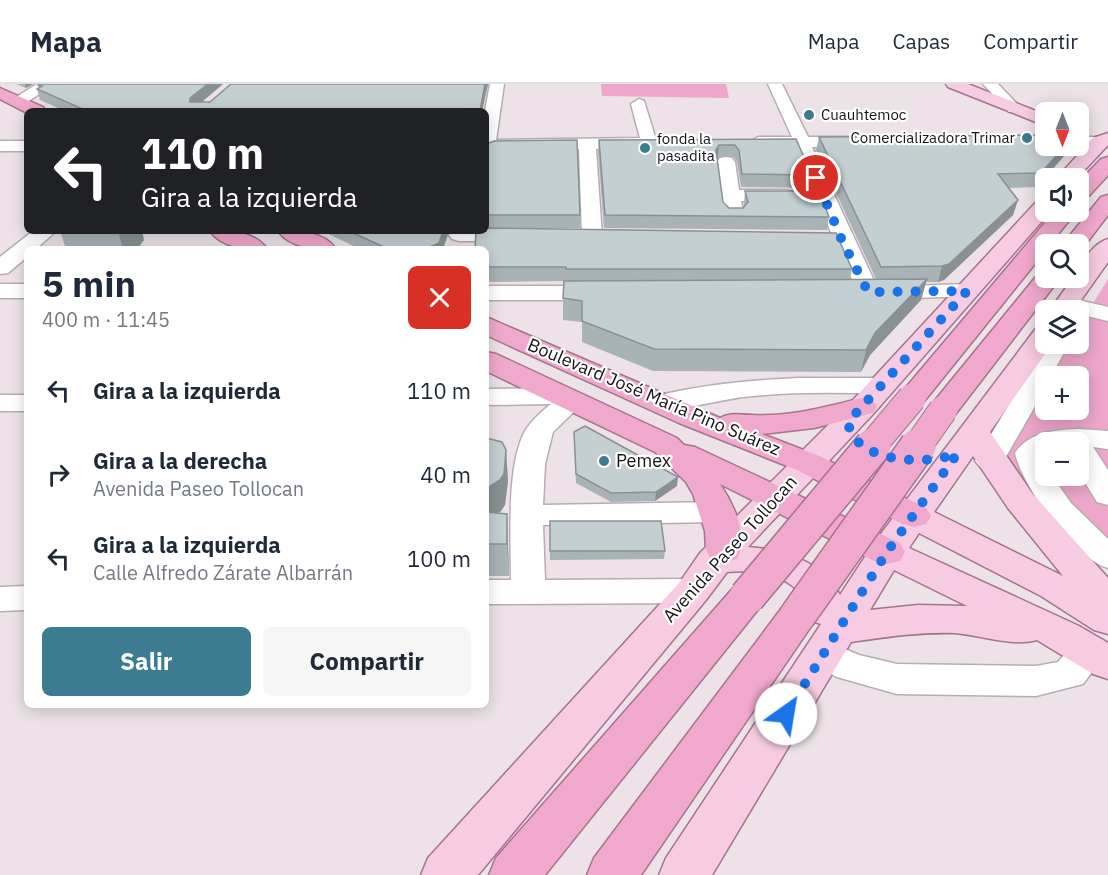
<!DOCTYPE html>
<html lang="es">
<meta charset="utf-8">
<style>
body{margin:0;font-family:"IBM Plex Sans",sans-serif;background:#f6f6f7;color:#1f2937;height:100vh;display:flex;flex-direction:column;font-size:22px;white-space:nowrap}
*{box-sizing:border-box;margin:0}
p{font-size:20px;color:#747a83}
.icon{flex:none;width:33px;height:33px;fill:none;stroke:currentColor;stroke-width:2;stroke-linecap:round;stroke-linejoin:round}
.map{position:relative;flex:1;overflow:hidden}
.drawer{position:absolute;left:24px;top:162px;width:465px;height:462px;display:flex;flex-direction:column;background:#fff;border-radius:9px;box-shadow:0 3px 15px #0003}
.drawer>*{flex:none}
.guide{position:absolute;left:24px;top:24px;width:465px;height:126px;border-radius:9px;box-shadow:0 3px 15px #0003;background:#202124;color:#fff;overflow:hidden}
.needle{width:39px;rotate:180deg}
.tools{position:absolute;left:1035px;top:18px;display:grid;gap:12px}
.tools a{display:grid;place-items:center;width:54px;height:54px;border-radius:9px;background:#fff;box-shadow:0 3px 15px #0003;font-size:30px}
.pin{position:absolute;display:grid;place-items:center;width:51px;height:51px;color:#fff;margin:-26px;border:3px solid #fff;border-radius:50%;box-shadow:0 2px 6px #0007}
.me{position:absolute;width:66px;margin:-33px;rotate:32deg;stroke-linejoin:round;filter:drop-shadow(0 0 4px #0008)}
.turn{display:flex;align-items:center;gap:21px;height:126px;padding:0 18px;font-size:27px}
.turn .icon{width:78px;height:78px;stroke-width:2.5}
.turn b{display:block;font-size:42px;line-height:51px}
.round{display:grid;place-items:center;flex:none;width:63px;height:63px;border-radius:9px;background:#f6f6f7}
.head{display:flex;align-items:center;justify-content:space-between;height:102px;padding:0 18px}
h1{font-size:36px;font-weight:700;line-height:45px}
.cta{display:flex;gap:12px;margin-top:auto;padding:12px 18px}
.cta a{flex:1;height:69px;border-radius:9px;background:#3c7c90;color:#fff;font-size:24px;font-weight:700;line-height:69px;text-align:center}
.cta a+a{background:#f6f6f7;color:#1f2937}
ul{padding:0;list-style:none}
li{display:flex;align-items:center;gap:18px;height:84px;padding:0 18px}
li div{flex:1}
li b{display:block;font-size:22px}
li em{font-style:normal}
header{display:flex;align-items:center;gap:36px;box-sizing:border-box;height:84px;padding:0 30px;background:#fff;border-bottom:2px solid #e0e1e3}
header strong{font-size:28px}
nav{display:flex;gap:33px;margin-inline-start:auto;font-size:21px}
.map>svg:first-child{display:block}
</style>
<header>
<strong>Mapa</strong>
<nav><a>Mapa</a><a>Capas</a><a>Compartir</a></nav>
</header>
<div class="map">
<svg width="1108" height="791" viewBox="0 0 1108 791">
<rect width="100%" height="100%" fill="#ece2e7"/>
<path fill="#eea6ca" fill-rule="evenodd" d="M601 0H726L729 14 602 12Z
M1108 195V480L1020 397 1000 366 1045 294 1046 326H1078V292H1047L1067 260H1078L1079 242ZM1046 358H1078V392H1046Z"/>
<g fill="none" stroke-linecap="round" stroke-linejoin="round">
<defs>
<path id="minor" d="M37 0H54L23 21H13L11 18 13 15Z
M490 0H504L496 56 640 54 631 20 639 15 644 17 657 59 655 63 596 65 602 152 599 156H585L582 152 579 65 494 66 486 70 485 27Z
M768 0H782L808 53H860L868 58 860 63H812L877 203 967 200 975 202 978 207 975 212 883 215 860 213 834 156 796 63H758L750 58 758 53H792Z
M983 0H998L1019 22 1022 25 1019 28H1009Z
M1078 53H1099L1107 58 1099 63 1072 62H1078Z
M0 57H27V67H0Z
M726 73 732 74 735 78 739 106H785L792 108 794 112 792 116 785 118 741 117 744 131 741 135H727L724 131 717 78 720 74Z
M486 145 524 147 527 151 524 155 517 157H459L452 155 449 151 452 147H486Z
M33 147H56L36 165H27V173L8 189 0 190V173Z
M0 200H27V214H0Z
M486 202H604L612 204 615 209 612 214 604 216H486Z
M1066 213 1108 223V237L1078 230V226L1058 225 1055 220 1058 215Z
M1046 259 1069 260 1051 292H1046V303L1000 383 990 386 980 383 975 377Z
M799 294H882L891 296 895 302 891 308 882 310C836 308 789 308 743 313 720 316 670 329 651 325L648 319 651 313C700 301 749 296 799 294Z
M560 304 581 311 585 317 553 348 545 380 543 421 717 418 728 421 733 428 728 435 717 438 543 441 545 496 693 495 705 498 710 507 705 516 693 519 486 520V496H511C511 456 506 382 525 347 532 336 541 328 551 320L486 321V305Z
M0 311H27V327H0Z
M1078 345 1108 347V365L1093 363 1108 386V421L1097 418 1078 387V358H1046V392H1052L1071 419 1108 455V484C1073 474 1023 404 1015 369 1029 348 1054 346 1078 345Z
M27 502V526L0 527V503Z
M1090 552 1103 556 1108 567 1083 600 1036 612 897 610 837 593 811 580 806 570 811 560 824 556 859 571 897 580 1036 582 1058 578 1077 556Z"/>
<path id="major" d="M946 0H968L1046 31V42L948 3Z
M1108 49V61L1077 94H1057L1093 54Z
M1046 113V128H1050L874 329 748 463C785 466 820 476 840 511L874 459 1037 243 1046 241V260H1052L990 348 1032 409 1108 494V550L1094 546 1041 512 919 449 909 464 1079 542 1108 559V595L1093 590 1037 556C1011 563 981 551 954 549 919 548 886 553 851 558L712 791H659L666 774 821 540 815 538C811 531 809 523 805 516 789 490 755 485 727 488L706 516 478 791H421L428 774 680 498 700 469 852 317 1039 115ZM973 372 1008 424 1063 492 934 428ZM894 486 967 522 918 521 870 526Z
M1108 155V178L1074 226H1050L1073 194H1078C1078 180 1095 158 1108 155Z"/>
<path id="highway" d="M0 4 43 23 45 27 27 29 0 15Z
M1108 73V91L1085 116 1078 118V99L1101 75Z
M1108 111V131L1082 165 1078 166V160H1063L1101 113Z
M1054 128H1076L1050 160H1046V166L922 320 912 323 902 320 897 314 902 308Z
M210 147C230 147 255 147 267 165 248 165 223 165 210 147Z
M278 147C298 147 324 147 336 165 317 165 291 165 278 147Z
M1046 187V194H1060L954 332 943 335 932 332 928 326 932 320 1039 189Z
M486 233 720 334C730 328 740 331 752 331 790 333 825 323 862 314L873 317 877 323 873 329 814 344 762 350 819 372 926 424 931 432 926 440 914 443 902 440 797 386 679 339 486 251Z
M486 268 496 270 677 354 684 361 695 363 900 459 905 468 900 477 887 480 874 477 720 400C733 419 750 454 737 475L724 478 711 475 706 466 705 447 693 410 686 398 655 368 486 287Z
M747 499 760 503 766 513 760 523 545 791H489L496 774 734 503Z
M798 517 812 521 817 531 812 541 641 791H587L594 774 784 521Z"/>
</defs>
<use href="#minor" stroke="#b6acb1" stroke-width="3"/>
<use href="#major" stroke="#a4748c" stroke-width="3"/>
<use href="#highway" stroke="#a4748c" stroke-width="3"/>
<use href="#minor" fill="#fff" fill-rule="evenodd"/>
<use href="#major" fill="#f7cbe1" fill-rule="evenodd"/>
<use href="#highway" fill="#f1a8cd" fill-rule="evenodd"/>
<defs>
<path id="highway-bridge-far1" d="M871 363 912 314
M917 363 943 326"/>
<path id="highway-bridge" d="M747 513 873 362
M798 531 918 362"/>
</defs>
<use href="#highway-bridge-far1" stroke="#a4748c" stroke-width="30" stroke-linecap="butt"/>
<use href="#highway-bridge" stroke="#a4748c" stroke-width="38" stroke-linecap="butt"/>
<use href="#highway-bridge-far1" stroke="#f1a8cd" stroke-width="28"/>
<use href="#highway-bridge" stroke="#f1a8cd" stroke-width="35"/>
</g>
<path fill="#a9b2b5" d="M16 0H33L26 4Z
M39 0H223L202 18H210L231 0H488L482 27H65L40 16 37 5 39 3 38 1Z
M819 53 1071 64 1037 103 1009 104 1018 116 1013 131 944 196 938 198H926L921 216 870 271 861 288 653 287 582 258V238L563 236V214L565 197 486 198V60L580 131V144H496L852 185 850 195H876L816 66Z
M796 55 812 91 810 104 741 103 737 78 734 73H718L717 74 723 118 729 124H743L744 122V119L745 107 829 133 827 146 604 144 598 67 599 56Z
M60 147H142L144 156 137 165H66Z
M322 147H449L443 165H360Z
M574 348 677 402 655 417 611 418 576 399Z
M486 354 506 366 508 397 505 421 501 427 498 429 508 462 509 492H486Z
M550 437 665 467 664 475 550 476Z"/>
<path fill="#899193" d="M25 0H33L26 4Z
M208 0H223L193 25 190 18V14Z
M485 0H488L482 27H480Z
M719 61 718 73 715 78 716 66Z
M1065 62H1071V64L1037 103 1041 89Z
M1018 116 1013 131 944 196 938 198 942 182Z
M118 147H142L144 156 137 165H123Z
M443 147H449L443 165H425Z
M927 195 921 216 870 271 861 288 866 266 875 249Z
M506 366 508 397 505 421 501 427 486 438V405Z
M678 393 677 402 655 417 656 408Z
M507 430 508 462 509 492 507 460Z"/>
<path fill="#c4cfd2" stroke="#899193" stroke-width="1.5" d="M39 0H208L190 14V18H210L231 0H485L480 27H87L37 5 42 2 38 1Z
M1046 51V62H1065L1041 89 998 90 1018 116 949 180 942 182 881 183 819 53Z
M796 55 812 91 742 90 739 66 735 61H719L716 66 723 118 729 124H743L748 118 745 107H819L829 133 605 131 599 56Z
M577 56 580 131H486V60L494 57Z
M486 144 836 149 852 185H566V183H486V165H475L476 147H486Z
M349 147H443L439 159 425 165H388Z
M927 195 875 249 866 266 654 265 582 237V217L563 214 564 197Z
M585 342 678 393 656 408 611 409 576 390 574 348Z
M486 354 502 358 506 366 504 390 500 396 486 405Z
M486 428 507 430V460H486Z
M550 437H661L665 467H550Z"/>
<g fill="none" stroke-linecap="round" stroke-linejoin="round">
<path stroke="#1a73e8" stroke-width="10" stroke-dasharray="0 18" d="M786 630 887 468 957 370C927 381 854 380 848 338L967 207 868 208 841 154 816 94"/>
</g>
<g fill="#3c7c90" stroke="#fff" stroke-width="2">
<circle cx="809" cy="31" r="6"/>
<circle cx="1027" cy="54" r="6"/>
<circle cx="645" cy="64" r="6"/>
<circle cx="604" cy="377" r="6"/>
</g>
<g text-anchor="middle" stroke-width="4.5" stroke-linejoin="round" paint-order="stroke">
<g font-size="15" fill="#161214" stroke="#fff" text-anchor="start">
<text x="821" y="36">Cuauhtemoc</text>
<text x="1015" y="59" text-anchor="end">Comercializadora Trimar</text>
<text x="657" y="60">fonda la<tspan x="657" dy="17">pasadita</tspan></text>
</g>
<g font-size="18" fill="#161214" stroke="#fff">
<text transform="translate(654 313) rotate(23)" y="6">Boulevard José María Pino Suárez</text>
<text transform="translate(730 465) rotate(-48)" y="6">Avenida Paseo Tollocan</text>
</g>
<g font-size="18" fill="#161214" stroke="#fff" text-anchor="start">
<text x="616" y="383">Pemex</text>
</g>
</g>
</svg>
<div class="tools">
<a><svg class="needle" viewBox="-14 -14 28 28"><path d="M0-13l5 13h-10z" fill="#e53935"/><path d="M0 13l5-13h-10z" fill="#747a83"/></svg></a>
<a><svg class="icon" aria-label="sound" viewBox="0 0 24 24"><path d="M4 9h4l5-4v14l-5-4H4zM17 9q2 3 0 6"/></svg></a>
<a><svg class="icon" aria-label="search" viewBox="0 0 24 24"><circle cx="10" cy="10" r="6"/><path d="M15 15l6 6"/></svg></a>
<a><svg class="icon" aria-label="layers" viewBox="0 0 24 24"><path d="M12 4l9 5-9 5-9-5zM3 14l9 5 9-5"/></svg></a>
<a>+</a>
<a>−</a>
</div>
<div class="pin" style="left:816px;top:94px;background:#d93025"><svg class="icon" aria-label="arrive" viewBox="0 0 24 24"><path d="M6 21V4h12l-3 4 3 4H6"/></svg></div>
<svg class="me" style="left:786px;top:630px" viewBox="-20 -20 40 40"><circle r="19" fill="#fff"/><path d="M0-13L10 11 0 6-10 11z" fill="#1a73e8"/></svg>
<div class="guide">
<div class="turn"><svg class="icon" aria-label="left" viewBox="0 0 24 24"><path d="M17 20v-9H6M10 6l-5 5 5 5"/></svg><div><b>110 m</b>Gira a la izquierda</div></div>
</div>
<section class="drawer">
<div class="head"><div><h1>5 min</h1><p>400 m · 11:45</p></div><a class="round" style="background:#d93025;color:#fff"><svg class="icon" aria-label="close" viewBox="0 0 24 24"><path d="M6 6l12 12M18 6L6 18"/></svg></a></div>
<ul>
<li><svg class="icon" aria-label="left" viewBox="0 0 24 24"><path d="M17 20v-9H6M10 6l-5 5 5 5"/></svg><div><b>Gira a la izquierda</b></div><em>110 m</em></li>
<li><svg class="icon" aria-label="right" viewBox="0 0 24 24"><path d="M7 20v-9h11M14 6l5 5-5 5"/></svg><div><b>Gira a la derecha</b><p>Avenida Paseo Tollocan</p></div><em>40 m</em></li>
<li><svg class="icon" aria-label="left" viewBox="0 0 24 24"><path d="M17 20v-9H6M10 6l-5 5 5 5"/></svg><div><b>Gira a la izquierda</b><p>Calle Alfredo Zárate Albarrán</p></div><em>100 m</em></li>
</ul>
<div class="cta"><a>Salir</a><a>Compartir</a></div>
</section>
</div>
